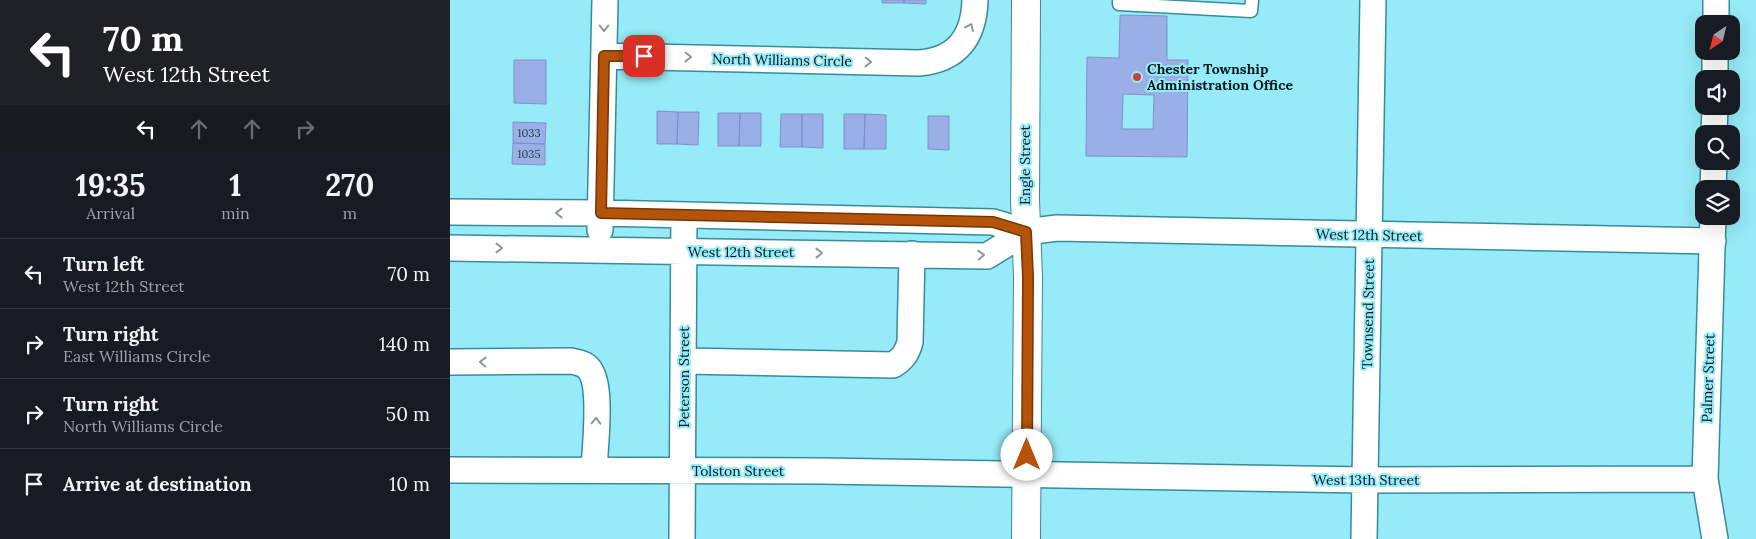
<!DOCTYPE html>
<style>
body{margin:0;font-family:Lora,serif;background:#242831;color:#f1f3f6;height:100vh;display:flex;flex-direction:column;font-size:19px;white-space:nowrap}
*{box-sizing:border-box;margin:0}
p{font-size:16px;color:#9ea1a6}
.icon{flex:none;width:28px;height:28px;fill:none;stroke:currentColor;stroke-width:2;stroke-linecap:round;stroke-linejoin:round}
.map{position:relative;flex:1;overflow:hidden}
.details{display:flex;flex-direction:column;background:#171b24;width:450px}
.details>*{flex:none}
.banner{background:#202124;color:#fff;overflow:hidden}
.needle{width:32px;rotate:215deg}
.tools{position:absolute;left:1245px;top:15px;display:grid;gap:10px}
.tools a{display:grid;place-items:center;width:45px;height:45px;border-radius:10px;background:#171b24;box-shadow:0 5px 20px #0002;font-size:25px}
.pin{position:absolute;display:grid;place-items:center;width:42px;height:42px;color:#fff;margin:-21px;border-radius:10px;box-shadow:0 2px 8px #0006}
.me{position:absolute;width:55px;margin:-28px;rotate:0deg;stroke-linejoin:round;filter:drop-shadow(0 0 4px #0008)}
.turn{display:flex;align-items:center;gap:18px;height:105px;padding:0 20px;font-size:22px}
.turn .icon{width:65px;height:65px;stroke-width:2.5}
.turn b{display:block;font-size:35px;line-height:42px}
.lanes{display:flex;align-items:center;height:48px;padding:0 20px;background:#0003;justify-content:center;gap:25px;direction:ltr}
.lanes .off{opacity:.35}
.eta{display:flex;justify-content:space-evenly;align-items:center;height:85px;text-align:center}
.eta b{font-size:30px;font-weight:700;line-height:35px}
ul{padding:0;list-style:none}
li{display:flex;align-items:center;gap:15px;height:70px;padding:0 20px;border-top:1px solid #363941}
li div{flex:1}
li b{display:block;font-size:19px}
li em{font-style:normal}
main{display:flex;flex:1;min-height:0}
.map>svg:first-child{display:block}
</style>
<main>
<section class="details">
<div class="banner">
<div class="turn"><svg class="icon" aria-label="left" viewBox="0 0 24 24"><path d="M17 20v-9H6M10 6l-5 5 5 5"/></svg><div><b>70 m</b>West 12th Street</div></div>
<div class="lanes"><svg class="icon" aria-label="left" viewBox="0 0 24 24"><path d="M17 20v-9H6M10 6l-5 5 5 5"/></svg><svg class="icon off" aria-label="ahead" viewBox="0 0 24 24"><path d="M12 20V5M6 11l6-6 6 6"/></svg><svg class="icon off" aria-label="ahead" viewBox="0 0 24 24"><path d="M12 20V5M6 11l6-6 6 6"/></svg><svg class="icon off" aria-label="right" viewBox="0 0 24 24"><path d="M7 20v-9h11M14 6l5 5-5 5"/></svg></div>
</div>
<div class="eta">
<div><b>19:35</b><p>Arrival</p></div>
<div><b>1</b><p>min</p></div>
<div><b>270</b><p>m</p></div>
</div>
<ul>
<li><svg class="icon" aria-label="left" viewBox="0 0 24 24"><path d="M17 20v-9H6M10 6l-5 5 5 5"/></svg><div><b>Turn left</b><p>West 12th Street</p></div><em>70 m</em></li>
<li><svg class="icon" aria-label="right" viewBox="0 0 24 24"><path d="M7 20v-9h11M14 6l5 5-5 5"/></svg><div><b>Turn right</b><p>East Williams Circle</p></div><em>140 m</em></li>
<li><svg class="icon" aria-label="right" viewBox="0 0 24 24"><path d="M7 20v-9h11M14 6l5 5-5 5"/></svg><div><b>Turn right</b><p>North Williams Circle</p></div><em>50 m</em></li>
<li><svg class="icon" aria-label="arrive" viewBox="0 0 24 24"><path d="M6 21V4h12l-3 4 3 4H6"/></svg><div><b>Arrive at destination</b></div><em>10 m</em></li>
</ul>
</section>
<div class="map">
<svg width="1306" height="539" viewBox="0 0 1306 539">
<rect width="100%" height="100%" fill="#97eaf7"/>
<path fill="#9aafe6" stroke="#7e92c7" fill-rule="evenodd" d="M432 0H454V3H432Z
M454 0H476V4L454 3Z
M670 15 717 16V60H738L737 157 636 156 637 57 669 58ZM673 94 704 95 703 129H672Z
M64 60H96V104L64 103Z
M207 111 228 112 227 144H207Z
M228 112H249L248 145 227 144Z
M268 113H290L289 146H268Z
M290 113H311V146H289Z
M331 114H352V147H330Z
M352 114H373V148L352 147Z
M394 114H415L414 149H394Z
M415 114 436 115V149H414Z
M478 116H499V150L478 149Z
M63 122 96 123 95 144 63 143Z
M63 143 95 144V165L62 164Z"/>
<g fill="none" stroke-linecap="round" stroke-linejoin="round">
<defs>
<path id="lane" d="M669 0V4L801 11 802 0"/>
<path id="street" d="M1266 24V0
M154 56 469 63C507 60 524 37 525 0
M1265 79V51
M1264 134 1265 106
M1263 189 1264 161
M0 212 151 213 543 222 576 232 607 228 1263 241
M1263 216 1255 479 1265 539
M150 230 155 0
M0 248 537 256 576 232
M234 361 443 365C453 359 457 353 460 342L462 254
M0 362 121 361C130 363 137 364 141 372 152 390 145 447 144 470
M0 470 373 471 915 480 1255 479
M232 539 234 216
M914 539 923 0"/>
<path id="secondary" d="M576 539 578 277 575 200 576 0"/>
</defs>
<use href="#lane" stroke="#378c99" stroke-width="15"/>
<use href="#street" stroke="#378c99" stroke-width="28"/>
<use href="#secondary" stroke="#378c99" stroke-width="30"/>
<use href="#lane" stroke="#fff" stroke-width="12"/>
<use href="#street" stroke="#fff" stroke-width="25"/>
<use href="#secondary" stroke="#fff" stroke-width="28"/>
</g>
<defs><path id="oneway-chevron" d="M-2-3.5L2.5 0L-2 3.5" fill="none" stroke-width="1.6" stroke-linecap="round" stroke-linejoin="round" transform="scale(1.25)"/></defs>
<g stroke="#8d9899">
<use href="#oneway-chevron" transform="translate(520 27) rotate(-65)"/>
<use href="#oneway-chevron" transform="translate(154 28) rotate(90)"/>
<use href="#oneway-chevron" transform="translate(238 57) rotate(1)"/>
<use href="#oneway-chevron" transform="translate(418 62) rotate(1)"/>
<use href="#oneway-chevron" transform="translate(109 213) rotate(-180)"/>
<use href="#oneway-chevron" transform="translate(49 248)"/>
<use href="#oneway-chevron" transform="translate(369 253)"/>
<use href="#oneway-chevron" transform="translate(531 255) rotate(-4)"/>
<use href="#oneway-chevron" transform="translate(33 362) rotate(-179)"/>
<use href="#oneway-chevron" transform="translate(146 421) rotate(-88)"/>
</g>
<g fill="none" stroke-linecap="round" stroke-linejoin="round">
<defs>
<path id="route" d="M194 56H154L151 213 543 222 576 232 578 277 577 455"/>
</defs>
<use href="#route" stroke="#753606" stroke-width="12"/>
<use href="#route" stroke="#b45309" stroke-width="9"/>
</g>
<circle fill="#cd4035" stroke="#97eaf7" stroke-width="2" cx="687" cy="77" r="5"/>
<g text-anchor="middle" stroke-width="4" stroke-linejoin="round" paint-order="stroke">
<g font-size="11" fill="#273e4f">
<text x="79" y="137">1033</text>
<text x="79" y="158">1035</text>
</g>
<g font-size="14" fill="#01191d" stroke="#97eaf7">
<text transform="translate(332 60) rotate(1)" y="5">North Williams Circle</text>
<text transform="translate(575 165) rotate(-90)" y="5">Engle Street</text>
<text transform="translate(919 235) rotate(1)" y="5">West 12th Street</text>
<text x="291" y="257">West 12th Street</text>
<text transform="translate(918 314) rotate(-89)" y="5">Townsend Street</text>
<text transform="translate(234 377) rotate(-90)" y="5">Peterson Street</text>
<text transform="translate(1258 378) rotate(-88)" y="5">Palmer Street</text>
<text x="288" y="476">Tolston Street</text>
<text x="916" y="485">West 13th Street</text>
</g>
<g font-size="14" font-weight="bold" fill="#01191d" stroke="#97eaf7" text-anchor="start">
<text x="697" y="74">Chester Township<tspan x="697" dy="16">Administration Office</tspan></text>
</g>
</g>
</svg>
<div class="tools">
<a><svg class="needle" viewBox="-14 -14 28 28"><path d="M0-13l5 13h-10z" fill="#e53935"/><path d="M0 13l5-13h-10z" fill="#9ea1a6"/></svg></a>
<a><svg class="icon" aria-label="sound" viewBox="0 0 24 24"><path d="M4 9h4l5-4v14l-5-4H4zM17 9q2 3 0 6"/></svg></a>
<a><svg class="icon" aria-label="search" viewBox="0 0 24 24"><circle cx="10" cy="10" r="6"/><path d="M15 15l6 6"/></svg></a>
<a><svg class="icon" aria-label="layers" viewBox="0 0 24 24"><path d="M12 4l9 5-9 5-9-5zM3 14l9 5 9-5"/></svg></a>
</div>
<div class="pin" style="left:194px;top:56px;background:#d93025"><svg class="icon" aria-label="arrive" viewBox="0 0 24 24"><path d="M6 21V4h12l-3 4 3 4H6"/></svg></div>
<svg class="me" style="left:577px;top:455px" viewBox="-20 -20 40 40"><circle r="19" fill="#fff"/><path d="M0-13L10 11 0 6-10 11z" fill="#b45309"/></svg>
</div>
</main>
